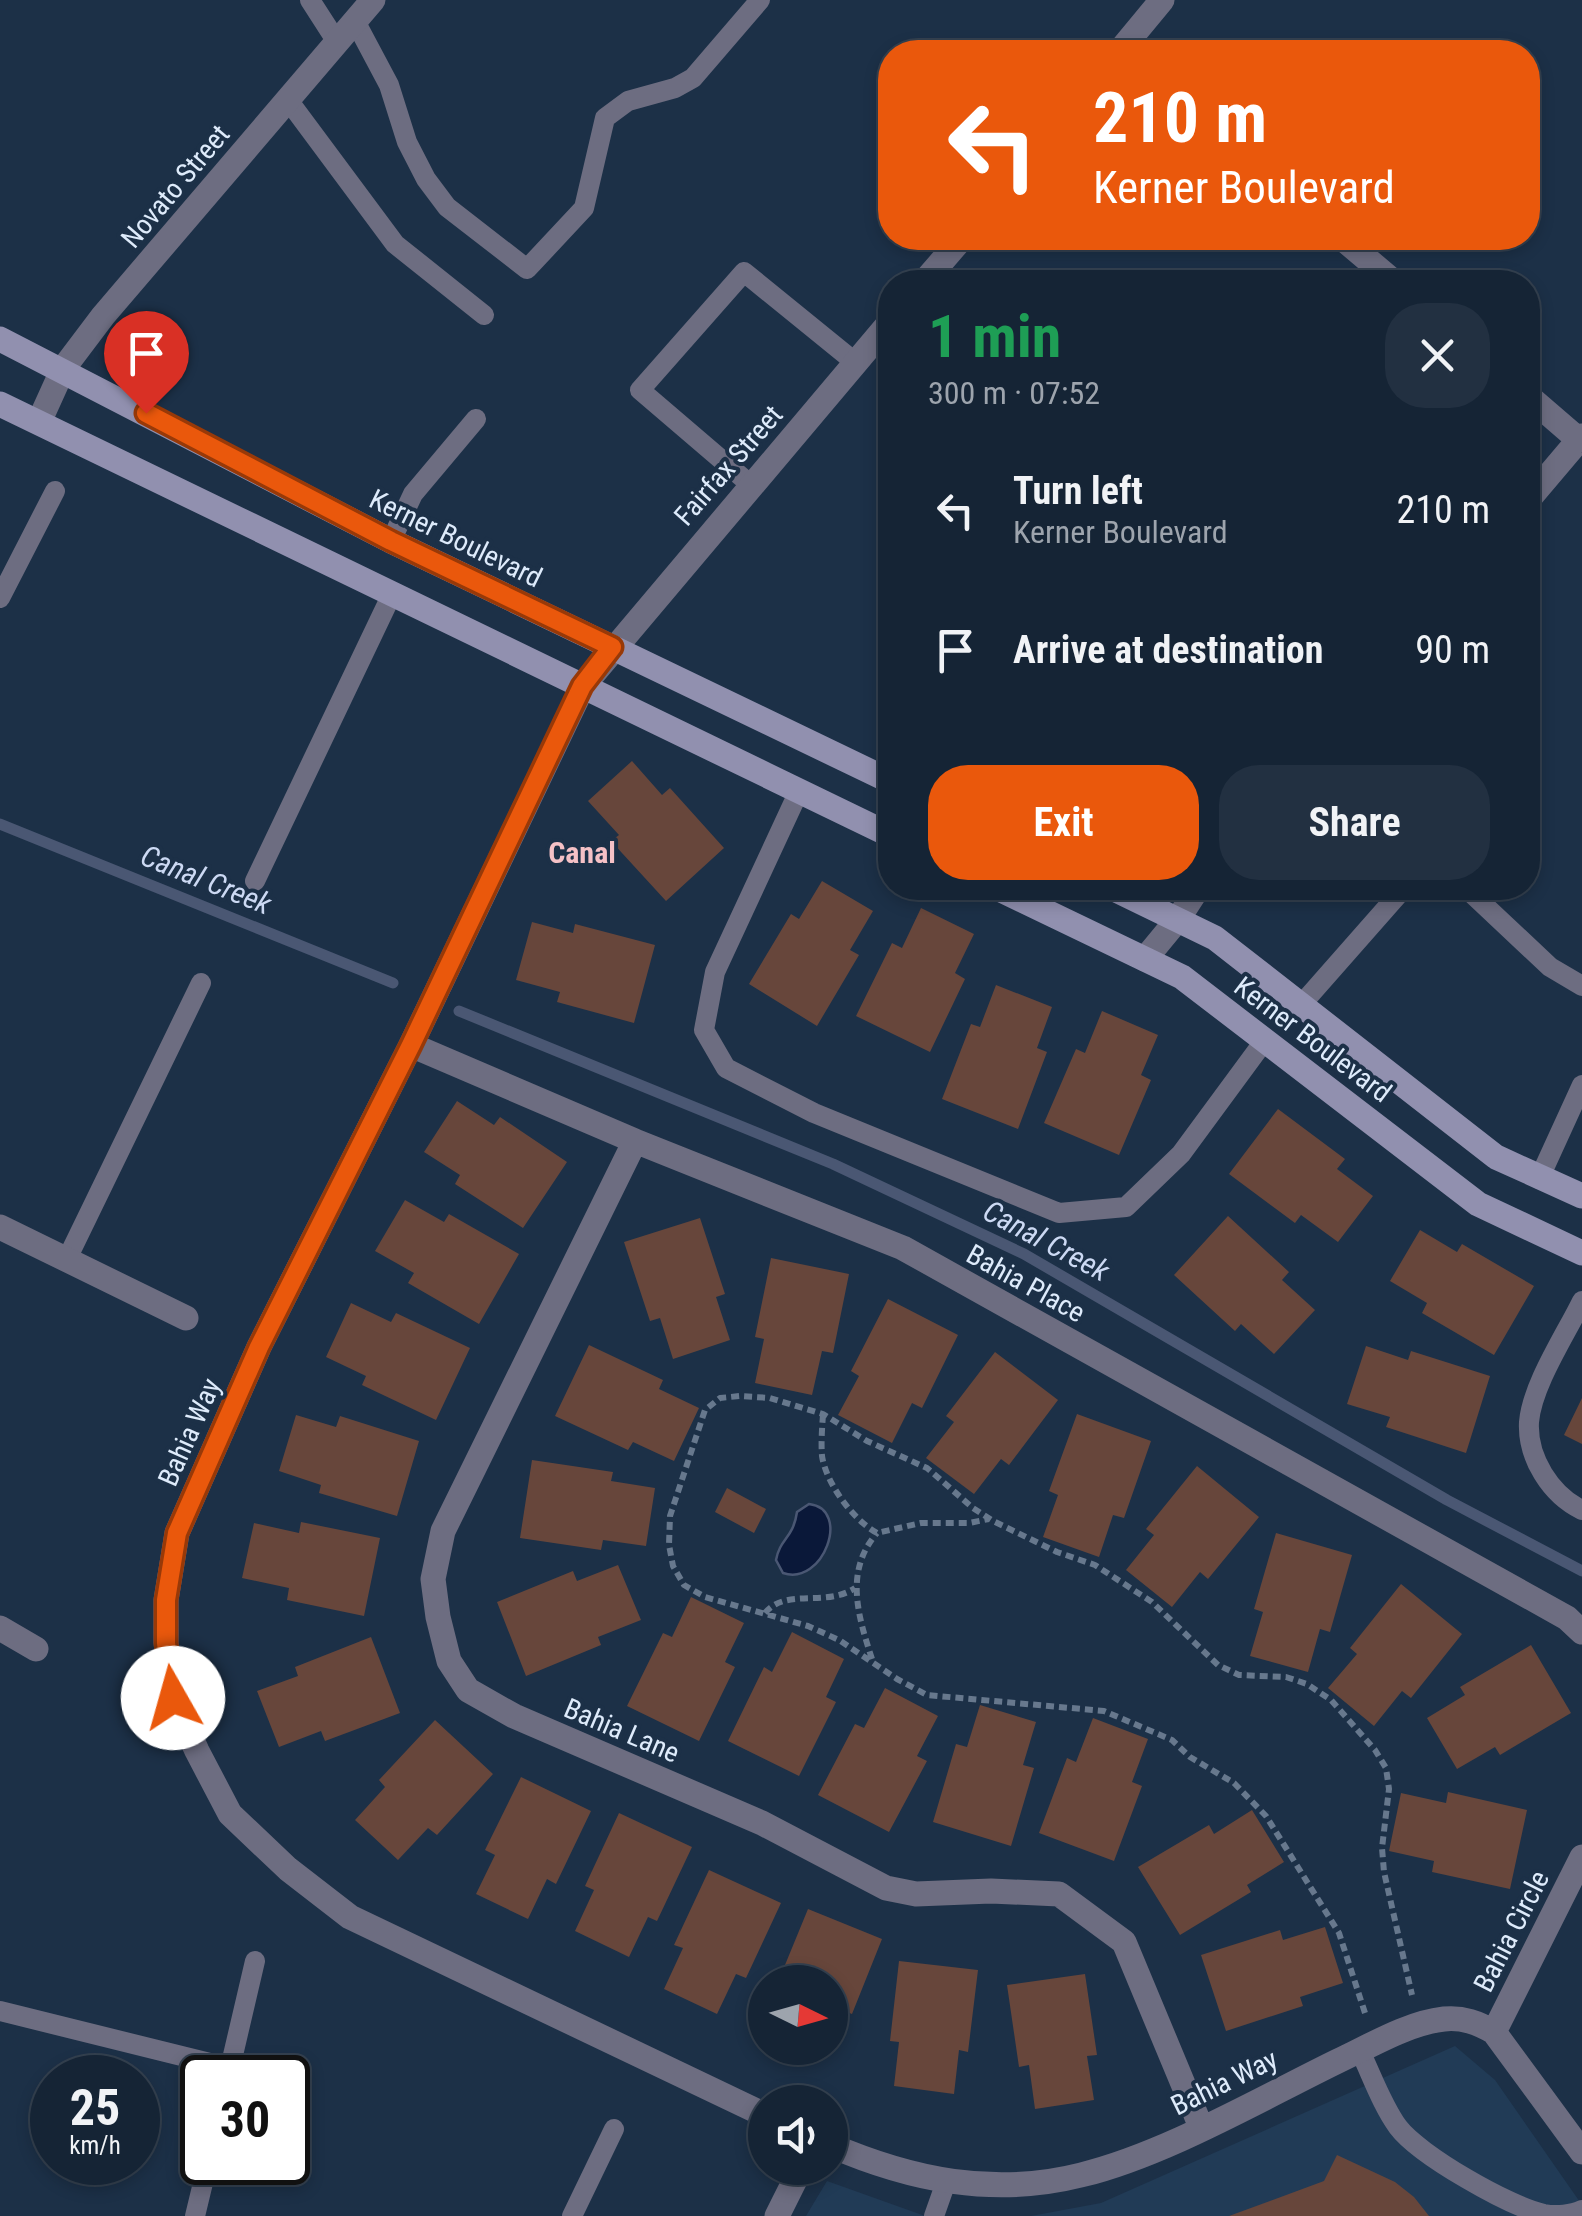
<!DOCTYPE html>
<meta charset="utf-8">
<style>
body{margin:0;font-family:"Roboto Condensed",sans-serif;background:#223041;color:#f1f3f6;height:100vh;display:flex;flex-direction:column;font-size:38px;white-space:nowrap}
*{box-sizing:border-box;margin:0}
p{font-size:32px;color:#9da4ad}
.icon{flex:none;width:55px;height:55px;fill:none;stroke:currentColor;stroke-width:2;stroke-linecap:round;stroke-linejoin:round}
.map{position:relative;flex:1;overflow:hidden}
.sheet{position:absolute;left:878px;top:270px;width:662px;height:630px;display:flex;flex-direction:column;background:#152435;border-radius:40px;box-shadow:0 5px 15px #0003,0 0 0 2px #344150}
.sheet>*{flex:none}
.top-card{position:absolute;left:878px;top:40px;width:662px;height:210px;border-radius:40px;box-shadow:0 5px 15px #0003,0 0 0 2px #344150;background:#ea580c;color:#fff;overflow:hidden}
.needle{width:65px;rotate:95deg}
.buttons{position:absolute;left:748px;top:1965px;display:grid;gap:20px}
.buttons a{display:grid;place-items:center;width:100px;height:100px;border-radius:50%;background:#152435;box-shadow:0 5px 15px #0003,0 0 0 2px #344150;font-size:50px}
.speed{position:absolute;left:30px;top:2055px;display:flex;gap:20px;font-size:50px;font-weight:700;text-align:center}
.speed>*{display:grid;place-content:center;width:130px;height:130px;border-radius:50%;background:#152435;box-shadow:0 5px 15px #0003,0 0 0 2px #344150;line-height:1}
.speed small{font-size:25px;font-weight:400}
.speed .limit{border:5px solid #111;border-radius:15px;background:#fff;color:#111}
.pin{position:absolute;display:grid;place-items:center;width:85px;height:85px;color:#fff;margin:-102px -42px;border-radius:50% 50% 50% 0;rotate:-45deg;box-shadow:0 0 10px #0007}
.pin .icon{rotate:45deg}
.me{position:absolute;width:110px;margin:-55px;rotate:353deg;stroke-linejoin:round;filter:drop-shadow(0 0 8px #0008)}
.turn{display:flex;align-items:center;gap:35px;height:210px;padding:0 50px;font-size:45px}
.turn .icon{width:130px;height:130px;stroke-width:2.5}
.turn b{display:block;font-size:70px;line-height:85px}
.round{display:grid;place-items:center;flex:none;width:105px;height:105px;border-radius:40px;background:#223041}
.headline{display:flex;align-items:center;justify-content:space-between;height:170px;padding:0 50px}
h1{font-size:60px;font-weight:700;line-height:75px;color:#1e9e55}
.primary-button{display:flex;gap:20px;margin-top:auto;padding:20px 50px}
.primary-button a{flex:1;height:115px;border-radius:40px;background:#ea580c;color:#fff;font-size:40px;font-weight:700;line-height:115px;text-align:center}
.primary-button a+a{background:#223041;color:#f1f3f6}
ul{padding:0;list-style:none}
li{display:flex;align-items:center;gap:30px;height:140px;padding:0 50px}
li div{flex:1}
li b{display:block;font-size:38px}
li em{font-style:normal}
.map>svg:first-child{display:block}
</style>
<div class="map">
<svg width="1582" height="2216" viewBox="0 0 1582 2216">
<rect width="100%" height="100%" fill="#1c3047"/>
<path fill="#213b56" d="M1455 2046 1495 2080 1582 2205V2216H1031L1101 2203Z
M827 2181 925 2216H806Z"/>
<path fill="#0a1839" stroke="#4a5773" stroke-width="2.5" d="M809 1504C852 1509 823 1587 783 1573L776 1560C780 1538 793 1539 797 1512Z"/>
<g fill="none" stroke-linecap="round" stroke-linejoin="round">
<path stroke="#4a5773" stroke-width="11" d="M0 824 393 983
M459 1011 833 1164 1024 1254 1447 1500 1582 1571"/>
</g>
<path fill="#67463b" d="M632 761 662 795 670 788 724 848 666 901 611 841 619 835 588 801Z
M822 881 873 911 850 950 859 955 817 1026 749 984 791 914 799 919Z
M921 908 974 934 955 973 965 979 930 1052 856 1016 892 943 902 948Z
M532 922 573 933 575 924 655 945 634 1023 557 1002 560 992 516 980Z
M996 985 1052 1007 1037 1048 1047 1052 1018 1129 942 1099 971 1024 980 1027Z
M1102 1011 1158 1035 1141 1075 1151 1080 1119 1155 1044 1123 1076 1049 1085 1053Z
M457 1101 494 1125 500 1117 567 1162 523 1228 455 1184 460 1175 424 1152Z
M1278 1109 1345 1159 1337 1169 1373 1196 1338 1242 1301 1215 1295 1223 1229 1174Z
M405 1200 444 1222 449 1214 519 1254 479 1324 408 1283 414 1273 375 1251Z
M1228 1216 1289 1272 1282 1280 1315 1310 1274 1354 1241 1324 1235 1331 1174 1275Z
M700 1218 725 1294 716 1297 730 1340 673 1359 660 1318 650 1321 624 1242Z
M1420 1230 1457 1252 1462 1244 1534 1286 1494 1355 1422 1313 1427 1303 1390 1281Z
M771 1258 849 1274 833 1353 822 1351 812 1395 755 1383 764 1339 755 1337Z
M888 1299 958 1335 922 1408 912 1403 892 1443 838 1415 859 1376 851 1371Z
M351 1303 391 1322 396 1313 470 1348 436 1420 362 1385 366 1376 326 1357Z
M589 1345 663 1380 659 1389 699 1408 674 1461 633 1442 628 1450 555 1416Z
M1366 1346 1408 1360 1411 1351 1490 1376 1466 1453 1386 1427 1390 1417 1347 1404Z
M995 1352 1058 1400 1009 1465 1001 1459 974 1494 926 1458 954 1422 946 1416Z
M1582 1398V1444L1564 1435Z
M1077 1414 1151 1441 1124 1518 1113 1515 1099 1557 1043 1537 1058 1495 1049 1491Z
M296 1415 336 1427 340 1416 419 1441 397 1516 319 1493 321 1485 279 1471Z
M532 1460 613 1472 611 1481 655 1488 646 1546 603 1540 601 1550 520 1538Z
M1197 1466 1259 1517 1208 1579 1200 1572 1172 1607 1126 1570 1154 1535 1146 1529Z
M727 1488 766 1509 754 1533 715 1512Z
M301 1522 380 1538 364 1616 287 1600 289 1588 242 1578 254 1523 299 1533Z
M1276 1533 1352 1555 1330 1632 1320 1629 1308 1672 1250 1656 1263 1612 1254 1609Z
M618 1565 641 1620 598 1637 601 1645 526 1676 497 1602 573 1571 577 1581Z
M1401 1584 1462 1634 1411 1698 1402 1691 1374 1726 1328 1688 1357 1654 1350 1648Z
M691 1597 744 1623 725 1662 735 1667 699 1741 627 1706 663 1633 672 1637Z
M792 1632 844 1659 826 1697 836 1702 799 1776 728 1741 764 1667 772 1672Z
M371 1637 400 1713 325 1741 321 1731 279 1747 257 1691 298 1676 295 1667Z
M1531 1645 1571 1713 1500 1755 1495 1747 1457 1769 1427 1718 1465 1695 1460 1687Z
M885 1688 938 1716 917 1756 927 1761 889 1832 818 1795 855 1724 864 1728Z
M980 1705 1036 1722 1023 1765 1034 1768 1011 1846 933 1822 956 1744 967 1747Z
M1093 1718 1148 1739 1132 1782 1142 1786 1114 1861 1039 1833 1067 1758 1076 1762Z
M435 1720 493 1774 437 1835 428 1828 398 1860 355 1820 385 1787 379 1780Z
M521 1777 591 1811 556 1884 547 1879 528 1919 476 1894 495 1855 485 1850Z
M1448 1792 1527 1810 1510 1889 1432 1872 1434 1861 1389 1851 1401 1793 1446 1803Z
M1252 1810 1284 1862 1247 1885 1251 1892 1180 1935 1138 1867 1209 1825 1214 1834Z
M619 1813 692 1847 657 1921 648 1917 629 1957 575 1931 594 1890 585 1886Z
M709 1870 781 1903 746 1978 736 1974 717 2014 664 1989 683 1948 674 1945Z
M808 1909 882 1939 852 2014 842 2010 830 2040V1982H778Z
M1325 1927 1343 1983 1300 1997 1303 2006 1226 2031 1201 1955 1280 1930 1283 1940Z
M899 1961 978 1970 968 2052 959 2050 954 2094 894 2086 899 2042 890 2041Z
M1085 1974 1097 2055 1087 2056 1094 2100 1035 2109 1029 2065 1019 2067 1007 1985Z
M1337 2155 1395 2182 1414 2197 1429 2216H1229L1324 2181Z"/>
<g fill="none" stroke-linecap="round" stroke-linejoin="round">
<path stroke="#67788d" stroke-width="6" stroke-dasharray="8 5" stroke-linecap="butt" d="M823 1415C822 1428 821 1443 822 1456 826 1483 853 1520 877 1533L921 1523H969L989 1519
M765 1613C787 1587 825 1608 855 1588
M872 1659C858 1616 844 1571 877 1533
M1365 2013 1339 1933 1266 1816 1234 1783 1190 1757 1172 1740 1104 1711 927 1695 897 1679 839 1640 808 1626 705 1597 684 1585 673 1566 669 1545 670 1516 705 1410 720 1398 740 1396 770 1398 823 1414 867 1441 927 1468 973 1508 993 1521 1057 1552 1095 1565 1152 1602 1218 1665 1239 1675 1286 1677 1307 1684 1331 1700 1375 1750 1386 1768 1389 1789 1382 1848 1384 1872 1412 1995"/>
<path stroke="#6d6d81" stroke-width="20" d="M310 0 337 42
M355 21 389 85 407 142 426 179 447 207 527 269 584 208 605 118 628 101 675 88 693 78 760 0
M288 100 395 244 484 315
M751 485 640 390 744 272 856 363
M391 541 413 494 476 419
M0 598 55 491
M799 791 715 972 704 1030 726 1068 814 1113 1059 1213 1126 1207 1181 1154 1265 1040
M255 881 391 596
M1466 888 1550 967 1582 986
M1301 1005 1404 888
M1539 1179 1582 1085
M67 1259 201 983
M1582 1301C1566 1334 1532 1385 1529 1422 1527 1458 1551 1495 1582 1510
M0 2011 230 2068 228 2078
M1360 2051C1372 2076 1382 2105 1398 2127 1419 2155 1510 2207 1544 2214 1556 2216 1572 2215 1582 2210
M230 2068 255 1961
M195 2216 208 2162
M572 2216 614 2129
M934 2216 946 2182"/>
<path stroke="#6d6d81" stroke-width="25" d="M1119 52 1162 0
M1342 238 1394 282
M924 282 962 238
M1528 396 1579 440
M39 422 63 369 103 316 373 0
M1528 500 1582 436
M1145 959 1178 919 1198 888
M411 1045 635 1141 903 1248 1567 1618 1582 1632
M635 1141 443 1531 433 1579 438 1617 449 1661 468 1690 514 1716 762 1823 886 1888 916 1894 991 1891 1059 1894 1124 1942 1201 2127
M0 1227 186 1318
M0 1628 36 1649
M1494 2032 1582 1857
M765 2115 350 1917 288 1869 230 1814 197 1751 173 1698 166 1643V1600L177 1533 259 1347 411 1045 583 686 890 322
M830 2145C911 2180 994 2197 1081 2175 1164 2155 1260 2099 1338 2061 1370 2046 1408 2023 1444 2019 1463 2017 1478 2023 1494 2032L1582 2152
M777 2216 801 2168"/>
<path stroke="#9190af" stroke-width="25" d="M0 339 391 541 890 781
M0 404 890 835
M997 888 1182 977 1478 1204 1582 1253
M1112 888 1215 938 1496 1157 1582 1196"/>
</g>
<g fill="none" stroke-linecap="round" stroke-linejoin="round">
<defs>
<path id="route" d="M146 413 391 541 612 647 582 686 411 1045 259 1347 177 1533 166 1600V1643L173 1698"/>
</defs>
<use href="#route" stroke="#983908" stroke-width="25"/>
<use href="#route" stroke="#ea580c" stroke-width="18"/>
</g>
<g text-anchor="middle" stroke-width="8" stroke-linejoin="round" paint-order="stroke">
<g font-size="28" fill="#deebfb" stroke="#1c3047">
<text transform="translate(175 186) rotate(-50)" y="10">Novato Street</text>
<text transform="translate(728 465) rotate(-49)" y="10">Fairfax Street</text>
<text transform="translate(456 538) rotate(26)" y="10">Kerner Boulevard</text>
<text transform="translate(1313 1039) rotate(37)" y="10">Kerner Boulevard</text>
<text transform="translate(1026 1283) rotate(29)" y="10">Bahia Place</text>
<text transform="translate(189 1432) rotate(-66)" y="10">Bahia Way</text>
<text transform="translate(622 1730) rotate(23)" y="10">Bahia Lane</text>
<text transform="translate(1511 1931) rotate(-63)" y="10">Bahia Circle</text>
<text transform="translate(1224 2082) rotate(-26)" y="10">Bahia Way</text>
</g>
<g font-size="30" font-weight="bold" fill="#f5c1c6" stroke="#1c3047">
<text x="582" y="863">Canal</text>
</g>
<g font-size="30" font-style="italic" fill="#ccd9f3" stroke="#1c3047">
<text transform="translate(206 880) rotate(22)" y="10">Canal Creek</text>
<text transform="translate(1046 1241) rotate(28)" y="10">Canal Creek</text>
</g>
</g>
</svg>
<div class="buttons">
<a><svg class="needle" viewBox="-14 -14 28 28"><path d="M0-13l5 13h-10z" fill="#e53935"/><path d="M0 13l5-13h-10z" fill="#9da4ad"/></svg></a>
<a><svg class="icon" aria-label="sound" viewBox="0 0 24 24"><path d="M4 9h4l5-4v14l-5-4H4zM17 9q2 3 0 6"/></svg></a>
</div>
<div class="speed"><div>25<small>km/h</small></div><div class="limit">30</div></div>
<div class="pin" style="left:146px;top:413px;background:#d93025"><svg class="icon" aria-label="arrive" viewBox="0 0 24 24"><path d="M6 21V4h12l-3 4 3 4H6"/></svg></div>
<svg class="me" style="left:173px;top:1698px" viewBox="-20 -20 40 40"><circle r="19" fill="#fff"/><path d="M0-13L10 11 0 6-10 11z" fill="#ea580c"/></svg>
<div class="top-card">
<div class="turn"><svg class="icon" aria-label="left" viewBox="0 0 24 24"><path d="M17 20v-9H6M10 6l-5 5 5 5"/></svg><div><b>210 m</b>Kerner Boulevard</div></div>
</div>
<section class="sheet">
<div class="headline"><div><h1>1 min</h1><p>300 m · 07:52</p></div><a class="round"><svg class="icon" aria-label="close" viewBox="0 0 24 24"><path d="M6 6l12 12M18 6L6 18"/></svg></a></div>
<ul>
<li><svg class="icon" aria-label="left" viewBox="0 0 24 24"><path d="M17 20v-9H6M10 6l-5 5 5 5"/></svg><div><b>Turn left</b><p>Kerner Boulevard</p></div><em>210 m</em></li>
<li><svg class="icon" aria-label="arrive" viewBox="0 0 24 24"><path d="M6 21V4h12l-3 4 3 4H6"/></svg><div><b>Arrive at destination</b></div><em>90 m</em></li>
</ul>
<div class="primary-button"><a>Exit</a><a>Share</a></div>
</section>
</div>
